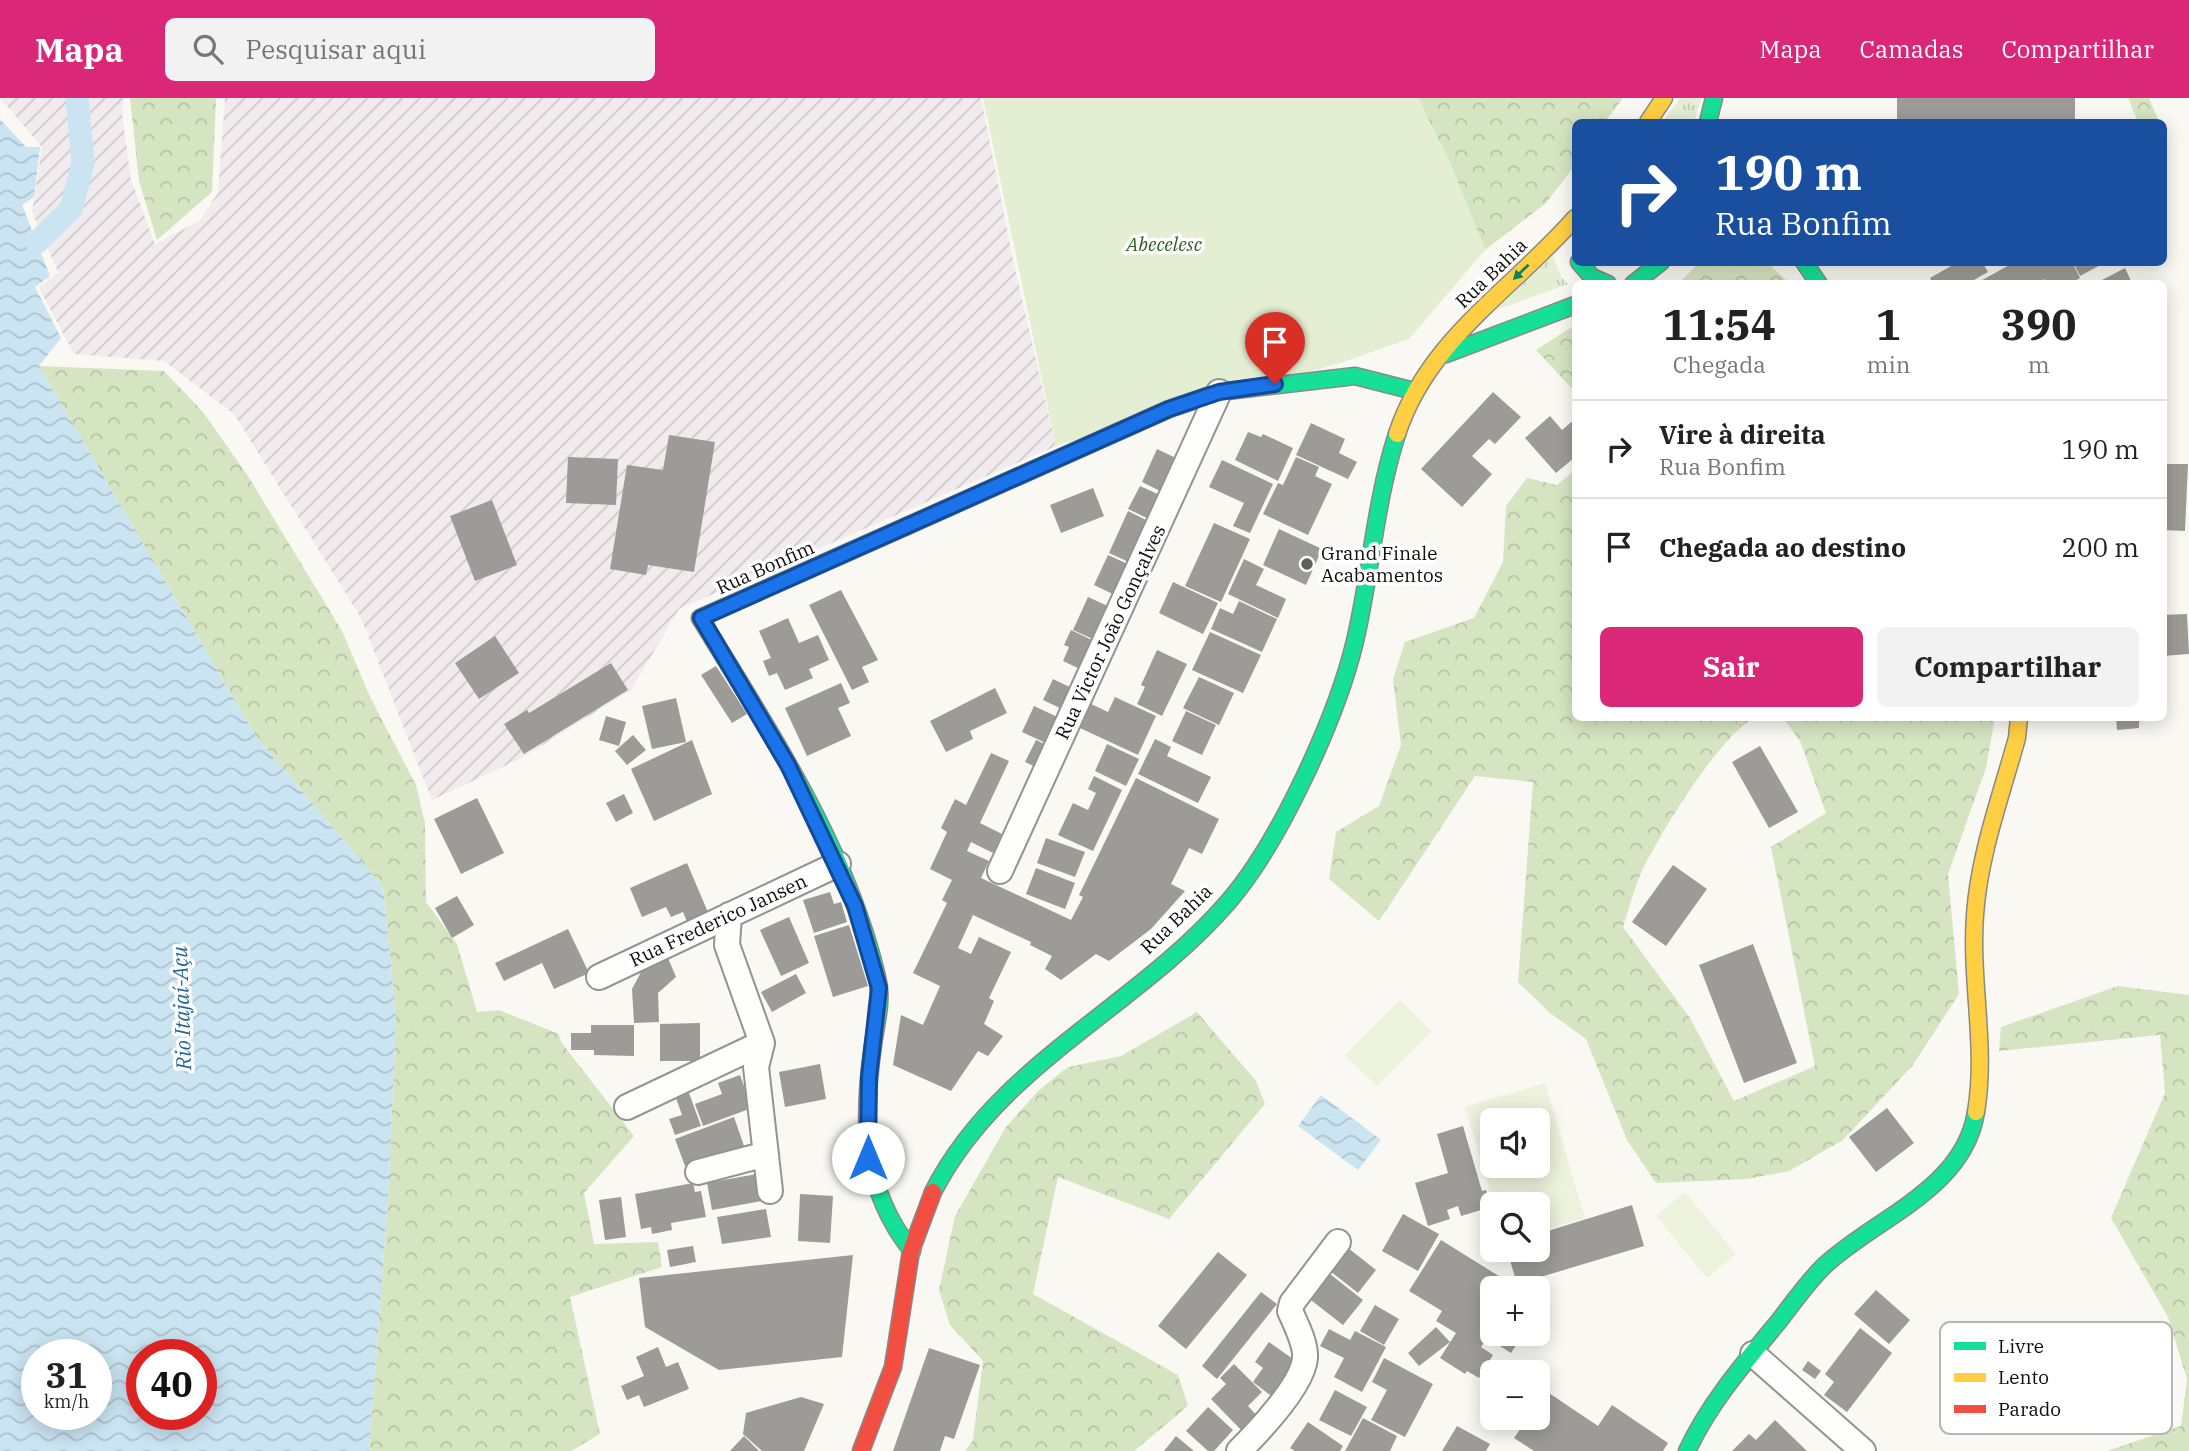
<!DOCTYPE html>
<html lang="pt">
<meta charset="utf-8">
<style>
body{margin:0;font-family:"IBM Plex Serif",serif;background:#f2f2f2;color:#222;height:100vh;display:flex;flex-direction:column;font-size:26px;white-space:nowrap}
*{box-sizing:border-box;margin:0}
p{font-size:23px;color:#767676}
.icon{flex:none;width:38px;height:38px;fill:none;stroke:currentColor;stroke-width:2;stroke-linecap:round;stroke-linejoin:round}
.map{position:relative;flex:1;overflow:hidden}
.panel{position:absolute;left:1572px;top:182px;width:595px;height:441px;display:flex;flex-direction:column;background:#fff;border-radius:10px;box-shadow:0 4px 18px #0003}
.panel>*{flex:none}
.banner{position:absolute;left:1572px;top:21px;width:595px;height:147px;border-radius:10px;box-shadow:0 4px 18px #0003;background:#1a4fa0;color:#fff;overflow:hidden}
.controls{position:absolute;left:1480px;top:1010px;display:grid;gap:14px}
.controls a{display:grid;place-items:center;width:70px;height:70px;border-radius:10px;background:#fff;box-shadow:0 4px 18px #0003;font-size:35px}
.speed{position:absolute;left:21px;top:1241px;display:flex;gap:14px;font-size:35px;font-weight:700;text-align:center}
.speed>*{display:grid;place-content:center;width:91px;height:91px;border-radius:50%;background:#fff;box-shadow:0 4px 18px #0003;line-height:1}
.speed small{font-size:18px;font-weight:400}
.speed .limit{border:10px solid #d22;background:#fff;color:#111}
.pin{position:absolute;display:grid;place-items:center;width:60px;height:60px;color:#fff;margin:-72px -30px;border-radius:50% 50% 50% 0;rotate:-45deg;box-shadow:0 0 7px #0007}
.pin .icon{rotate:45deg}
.me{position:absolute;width:77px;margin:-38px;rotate:0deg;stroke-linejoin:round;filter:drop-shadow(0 0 5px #0008)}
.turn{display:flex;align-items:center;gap:24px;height:147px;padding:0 28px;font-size:32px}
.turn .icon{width:91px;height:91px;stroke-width:2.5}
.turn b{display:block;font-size:49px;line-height:60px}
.eta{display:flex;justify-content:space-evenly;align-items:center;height:119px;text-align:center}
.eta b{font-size:42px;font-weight:700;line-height:49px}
.cta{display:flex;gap:14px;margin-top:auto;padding:14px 28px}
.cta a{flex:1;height:80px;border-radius:10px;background:#db2777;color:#fff;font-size:28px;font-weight:700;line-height:80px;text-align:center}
.cta a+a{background:#f2f2f2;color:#222}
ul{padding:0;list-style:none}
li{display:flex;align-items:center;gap:21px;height:98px;padding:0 28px;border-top:2px solid #e0e0e0}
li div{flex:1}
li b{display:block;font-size:26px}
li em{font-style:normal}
header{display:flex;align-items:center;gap:42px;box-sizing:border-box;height:98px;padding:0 35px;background:#db2777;color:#fff}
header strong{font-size:33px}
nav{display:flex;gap:38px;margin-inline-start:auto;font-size:24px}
.search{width:490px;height:63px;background:#f2f2f2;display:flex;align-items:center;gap:18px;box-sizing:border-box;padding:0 24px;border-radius:10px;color:#767676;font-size:26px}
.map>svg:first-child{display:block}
</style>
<header>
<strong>Mapa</strong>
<div class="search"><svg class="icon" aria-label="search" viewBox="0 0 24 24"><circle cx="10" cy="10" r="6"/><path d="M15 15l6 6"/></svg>Pesquisar aqui</div>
<nav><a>Mapa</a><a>Camadas</a><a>Compartilhar</a></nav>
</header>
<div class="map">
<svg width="2189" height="1353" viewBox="0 0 2189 1353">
<defs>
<pattern id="industrial-furrows" width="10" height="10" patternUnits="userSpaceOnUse" patternTransform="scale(1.75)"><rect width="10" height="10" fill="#f1ebee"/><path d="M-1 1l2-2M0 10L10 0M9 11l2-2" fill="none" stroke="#cdc8cb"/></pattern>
<pattern id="grass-tufts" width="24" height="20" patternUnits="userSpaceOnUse" patternTransform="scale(1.75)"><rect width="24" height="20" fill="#e3eed3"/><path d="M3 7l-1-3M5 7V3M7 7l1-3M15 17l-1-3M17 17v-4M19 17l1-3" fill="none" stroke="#c2cbb4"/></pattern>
<pattern id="forest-crowns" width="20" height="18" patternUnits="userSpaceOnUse" patternTransform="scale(1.75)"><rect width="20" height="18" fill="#d5e5c2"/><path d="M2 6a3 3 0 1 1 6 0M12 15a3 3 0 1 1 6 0" fill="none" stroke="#b6c3a6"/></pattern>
<pattern id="water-waves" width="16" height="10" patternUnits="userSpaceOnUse" patternTransform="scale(1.75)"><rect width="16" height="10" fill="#cae4f2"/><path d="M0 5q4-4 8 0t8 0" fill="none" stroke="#acc2ce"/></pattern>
</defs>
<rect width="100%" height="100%" fill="#faf8f2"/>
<path fill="url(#industrial-furrows)" d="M0 0H124L122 15 131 82 155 146 199 123 218 95 225 0H981L1015 171 1056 348 679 511 631 592 522 660 432 702 361 520 234 316 164 263 74 256 39 190 58 174 32 114 42 49Z"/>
<path fill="url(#grass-tufts)" d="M1680 0H1701L1694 24H1662Z
M1553 158 1562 180 1568 186 1496 212Z"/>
<path fill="url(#forest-crowns)" d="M130 0H216L212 94 157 142 139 83Z
M1418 0H1623L1605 24H1575V67L1546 105 1485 152 1450 65Z
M2128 0H2149L2159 24H2138Z
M1700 164 1768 165 1789 185H1679Z
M1575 227V294L1536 252Z
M39 268 164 273 203 314 248 378 342 533 371 601 416 687 425 725 426 804 457 846 477 914 499 912 559 936 561 944 634 1038 584 1095 594 1146 658 1144 662 1169 570 1199 600 1336 571 1353H369L388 1102 396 919 383 789 257 640Z
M1575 372V620H1754C1718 640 1661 734 1642 773 1634 790 1629 811 1623 829L1690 920 1734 1003 1815 968 1771 749 1826 715 1800 643 1783 620H1995L1986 670 1948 776 1959 896 1913 967 1843 1042 1789 1073 1748 1081 1656 1085 1627 1042 1586 941 1550 915 1518 884 1533 684 1475 678 1379 823 1329 781 1336 734 1379 708 1401 647 1393 581 1405 544 1474 520 1503 464 1506 408 1527 380 1557 387Z
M2118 888 2189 897V1353H2107L2181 1328 2187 1281 2168 1219 2111 1120 2165 995 2160 937 1999 953 2001 929Z
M1197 914 1256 983 1265 1006 1169 1121 1058 1079 1033 1196 1178 1277 1188 1308 1134 1353H965L973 1342 983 1263 950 1227 939 1192 955 1118 1006 1029 1039 992 1068 969 1121 958Z"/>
<path fill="#e3eed3" d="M983 0H1418L1450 65 1485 152 1409 241 1343 264 1056 348Z"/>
<path fill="#edf2dd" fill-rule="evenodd" d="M1400 902 1432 933 1377 988 1345 957Z
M1545 985 1585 1120 1538 1134V1106H1494L1465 1009ZM1493 1022H1538V1068H1493Z
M1685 1094 1736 1156 1707 1180 1656 1118Z"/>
<path fill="url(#water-waves)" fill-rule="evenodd" d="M0 21 26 49H40L34 99 22 107 50 178 35 189 61 240 39 268 257 640 383 789 396 919 388 1102 369 1353H0ZM37 1256H96V1316H37ZM142 1256H201V1316H142Z
M1321 997 1381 1042 1358 1072 1298 1028Z"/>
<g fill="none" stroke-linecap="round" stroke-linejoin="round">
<path stroke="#cae4f2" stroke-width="23" d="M37 144 71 111 83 65 77 0"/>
</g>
<path fill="#9d9b98" d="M1897 0H2075V24H1897Z
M1958 164H1982L1988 174 1967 186H1933L1930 180Z
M2015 164H2072L2080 180 2070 186H2046L2044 181 2036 186H1975Z
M2073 164H2106L2080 178Z
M2125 170 2131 183 2102 186 2100 183Z
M1493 294 1521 319 1495 346 1489 341 1472 358 1492 376 1462 409 1421 371Z
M1550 318 1562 332 1575 321V359L1556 375 1525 340Z
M1311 325 1345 341 1339 355 1357 364 1348 381 1296 357Z
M1248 334 1261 339 1263 336 1293 350 1278 383 1235 362Z
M669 337 715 344 694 474 648 467 646 477 610 471 627 367 663 372Z
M1157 351 1180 362 1164 395 1142 384Z
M568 359 618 361 616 407 566 405Z
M1296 359 1319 369 1315 378 1332 386 1308 437 1263 416 1278 385 1283 387Z
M1222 362 1273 386 1250 435 1233 428 1244 405 1209 389Z
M2163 366H2188L2185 433 2163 432Z
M1140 388 1162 398 1151 422 1128 411Z
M1093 390 1104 418 1061 435 1050 407Z
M492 402 517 467 475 483 450 418Z
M1128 413 1152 425 1133 466 1109 455Z
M1214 425 1250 441 1221 504 1185 488Z
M1279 431 1322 451 1306 487 1263 467Z
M1108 457 1132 468 1117 498 1094 487Z
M1244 461 1264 471 1256 487 1286 501 1278 520 1228 496Z
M1173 484 1218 505 1203 536 1159 515Z
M841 492 878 562 862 569 869 584 852 592 809 507Z
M1088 499 1110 509 1095 542 1073 532Z
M1239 503 1277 521 1262 554 1211 531 1220 510 1233 516Z
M2187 516 2189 556 2163 558V517Z
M788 520 799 545 818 537 829 562 809 571 813 580 785 592 777 575 769 578 763 563 771 560 759 533Z
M1071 532 1096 544 1082 572 1063 563 1069 549 1064 547Z
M1210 534 1261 557 1243 595 1192 572Z
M495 538 519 575 479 601 455 565Z
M1157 552 1187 566 1162 618 1137 606 1145 589 1141 587Z
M611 565 628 592 524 656 504 626 527 612 529 615Z
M716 568 747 616 732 625 701 577Z
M1199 579 1234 595 1219 627 1183 610Z
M1053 581 1076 592 1066 613 1043 602Z
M841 585 850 605 838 610 851 638 807 658 785 610Z
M995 590 1007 615 970 633 973 641 946 654 930 623Z
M1115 599 1156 618 1138 657 1080 630 1091 606 1108 614Z
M676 600 686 644 652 651 642 608Z
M1034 608 1064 622 1052 648 1022 634Z
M1186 613 1216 627 1202 657 1172 643Z
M606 618 626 624 619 648 599 642Z
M2116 620H2139V630L2117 632Z
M633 637 646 652 627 667 615 653Z
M1155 641 1171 649 1167 658 1211 679 1198 705 1138 676Z
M692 642 712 696 654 723 631 671Z
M1036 642 1051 649 1040 671 1025 664Z
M1107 646 1139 661 1126 688 1095 673Z
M1760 648 1798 714 1769 730 1732 664Z
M991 655 1009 663 980 725 1002 736 993 755 971 744 967 753 989 763 981 780 1071 822 1083 799 1079 797 1136 680 1219 721 1202 756 1189 750 1171 786 1185 793 1151 831 1109 863 1096 856 1061 882 1045 871 1052 858 1030 847 1031 844 973 817 958 850 971 856 979 839 1011 854 989 900 994 903 984 926 1003 938 988 958 978 953 951 993 893 967 901 917 923 927 940 888 913 875 947 805 942 802 952 782 930 771 947 734 941 730 955 701 966 707Z
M1094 678 1122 692 1093 753 1058 737 1073 705 1088 712 1096 695 1088 691Z
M624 696 633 715 616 724 606 705Z
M477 700 504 755 461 776 434 721Z
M1046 740 1085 754 1075 779 1037 765Z
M687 765 710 819 689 829 683 814 671 819 666 809 642 819 630 790Z
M1673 767 1707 791 1666 848 1632 824Z
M1036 770 1075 785 1065 811 1026 796Z
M830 794 834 806 841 804 847 824 814 835 803 802Z
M457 798 474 827 452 840 435 810Z
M789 819 809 865 781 878 760 832Z
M849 827 868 888 833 899 814 838Z
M568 831 589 875 554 891 542 865 504 883 495 865Z
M1753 846 1797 965 1744 985 1699 867Z
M668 860 676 879 658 895 659 924 634 925 632 891 641 874Z
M796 876 806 895 772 914 761 894Z
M700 925V963H660V926Z
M591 927H634V958L594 957V952H571V935H591Z
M820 966 826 1001 785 1009 779 974Z
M740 977 752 1010 703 1028 695 1006 722 996 718 985Z
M689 995 701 1028 675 1037 669 1021 682 1017 676 1000Z
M1887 1010 1914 1045 1876 1074 1849 1039Z
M734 1019 745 1051 685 1068 675 1041Z
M1463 1028 1482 1093 1486 1092 1491 1109 1461 1118 1458 1108 1447 1112 1450 1121 1428 1128 1415 1085 1448 1075 1437 1036Z
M757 1076 762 1103 712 1112 707 1085Z
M693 1085 695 1094 701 1093 706 1119 671 1125 672 1132 652 1136 651 1129 641 1131 635 1096Z
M800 1096 833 1098 830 1145 798 1143Z
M621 1099 626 1139 605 1142 599 1102Z
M1632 1107 1644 1148 1517 1186 1507 1152H1538V1136Z
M766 1111 771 1139 722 1146 717 1119Z
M1403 1116 1439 1136 1418 1173 1382 1153Z
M1441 1142 1518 1190H1493V1236H1523L1511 1255 1487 1240 1481 1249 1493 1257 1479 1280 1467 1273 1465 1276 1440 1260 1456 1235 1436 1223 1442 1213 1409 1193Z
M1343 1146 1376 1172 1358 1195 1325 1169Z
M693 1148 696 1164 670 1169 667 1152Z
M1218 1154 1247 1177 1186 1251 1158 1228Z
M853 1157 842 1259 719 1272 645 1229 639 1180Z
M1330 1176 1363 1202 1343 1227 1307 1199Z
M1876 1192 1910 1222 1889 1246 1854 1216Z
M1261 1194 1277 1206 1217 1281 1202 1268Z
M1375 1207 1399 1221 1384 1247 1360 1233Z
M1436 1229 1450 1244 1419 1268 1408 1255Z
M1860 1230 1892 1255 1847 1314 1824 1297 1834 1284 1825 1276Z
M1329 1231 1350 1242 1355 1233 1386 1249 1362 1294 1334 1279 1344 1260 1320 1248Z
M1269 1244 1300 1266 1274 1300 1253 1284 1263 1270 1255 1264Z
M658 1249 666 1269 678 1264 689 1291 644 1309 639 1297 627 1302 621 1288 644 1278 636 1259Z
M929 1250 980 1267 954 1341 945 1338 940 1353H893Z
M1384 1260 1433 1286 1405 1339 1371 1322 1387 1292 1372 1284Z
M1808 1263 1821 1273 1815 1281 1802 1272Z
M1234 1266 1262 1294 1248 1308 1260 1321 1245 1336 1211 1301 1226 1286 1220 1280Z
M1335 1292 1367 1309 1351 1338 1319 1322Z
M1546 1293 1598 1328 1612 1307 1668 1345 1663 1353H1534L1514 1340 1528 1320H1538V1305Z
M801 1299 824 1306 804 1353H762L743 1336 746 1315Z
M1208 1309 1233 1332 1214 1353H1208L1186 1333Z
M1363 1320 1397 1338 1390 1353H1345Z
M1775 1322 1807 1353H1732L1749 1336 1756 1342Z
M1308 1324 1343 1348 1340 1353H1295L1290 1350Z
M1457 1328 1490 1346 1486 1353H1442Z
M744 1338 759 1353H730Z
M1176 1338 1194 1353H1164Z"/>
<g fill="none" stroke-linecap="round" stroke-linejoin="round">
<defs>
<path id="street" d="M1000 773 1219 294
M729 817 727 847 762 945 756 969 770 1093
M599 879 838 766
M627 1009 762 945
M698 1074 766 1056
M1753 1256 1863 1353
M1239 1353C1258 1334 1303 1287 1305 1260 1306 1245 1296 1227 1290 1213L1292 1205 1338 1144"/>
<path id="fast" d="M1708 24 1714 0
M1579 164 1592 179 1608 186
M1804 164 1819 186
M1633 186 1661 164
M1446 256 1575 207
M907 428 1169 311 1219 294 1355 278 1414 293
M713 541C778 647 848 756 877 879 883 901 876 924 873 947 862 1023 862 1091 912 1153
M933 1094C998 966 1138 909 1229 803 1279 745 1337 619 1355 543 1371 475 1375 404 1397 336
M1687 1353C1710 1304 1745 1264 1779 1223 1793 1205 1806 1186 1823 1169 1873 1121 1964 1092 1976 1014"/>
<path id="slow" d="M1648 24 1664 0
M1397 336C1428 241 1512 192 1575 120
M1976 1014C1987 949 1970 883 1975 817 1979 757 2001 698 2017 640L2019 620"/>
<path id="jam" d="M713 541 700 520 907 428
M861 1353 893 1269 911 1153 933 1094"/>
</defs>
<use href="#street" stroke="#949390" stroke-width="28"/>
<use href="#fast" stroke="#8a8987" stroke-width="19"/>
<use href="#slow" stroke="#8a8987" stroke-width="19"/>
<use href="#jam" stroke="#8a8987" stroke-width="19"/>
<use href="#street" stroke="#fefefd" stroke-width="24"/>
<use href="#fast" stroke="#16e098" stroke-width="16"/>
<use href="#slow" stroke="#ffcf43" stroke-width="16"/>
<use href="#jam" stroke="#f24e42" stroke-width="16"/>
</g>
<defs><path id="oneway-solid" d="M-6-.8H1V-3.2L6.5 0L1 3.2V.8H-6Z" transform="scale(1.75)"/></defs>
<use fill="#128159" href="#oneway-solid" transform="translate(1521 174) rotate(136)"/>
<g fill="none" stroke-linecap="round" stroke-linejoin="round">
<defs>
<path id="route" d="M868 1060 869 979 879 890 855 808 788 667 701 520 1169 311 1219 294 1275 286"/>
</defs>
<use href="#route" stroke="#114b97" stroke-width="18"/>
<use href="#route" stroke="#1a73e8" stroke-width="12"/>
</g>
<circle fill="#605f5d" stroke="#fff" stroke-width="2.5" cx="1307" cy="466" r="7"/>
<g text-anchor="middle" stroke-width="7" stroke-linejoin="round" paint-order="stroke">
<g font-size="19" font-style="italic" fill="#2f6022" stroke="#fff">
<text x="1164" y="153">Abecelesc</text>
</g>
<g font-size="19" fill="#0d0d0d" stroke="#fff">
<text transform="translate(1491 175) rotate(-44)" y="7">Rua Bahia</text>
<text transform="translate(765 469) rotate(-24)" y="7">Rua Bonfim</text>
<text transform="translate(1110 534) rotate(-65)" y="7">Rua Victor João Gonçalves</text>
<text transform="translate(1176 821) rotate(-44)" y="7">Rua Bahia</text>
<text transform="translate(718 822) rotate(-25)" y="7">Rua Frederico Jansen</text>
</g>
<g font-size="19" fill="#0d0d0d" stroke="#fff" text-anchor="start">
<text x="1321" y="462">Grand Finale<tspan x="1321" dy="22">Acabamentos</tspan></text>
</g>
<g font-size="21" font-style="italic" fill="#1f6395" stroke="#fff">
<text transform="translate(182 910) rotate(-92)" y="7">Rio Itajaí-Açu</text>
</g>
</g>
<rect x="1940" y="1224" width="232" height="112" rx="10" fill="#fff" stroke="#b6b6b6" stroke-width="2"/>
<rect x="1954" y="1244" width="32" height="8" fill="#16e098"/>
<rect x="1954" y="1275" width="32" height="9" fill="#ffcf43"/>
<rect x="1954" y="1307" width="32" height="8" fill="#f24e42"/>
<g font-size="19" fill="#0d0d0d">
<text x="1998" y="1255">Livre</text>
<text x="1998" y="1286">Lento</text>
<text x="1998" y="1318">Parado</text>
</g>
</svg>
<div class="controls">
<a><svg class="icon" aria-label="sound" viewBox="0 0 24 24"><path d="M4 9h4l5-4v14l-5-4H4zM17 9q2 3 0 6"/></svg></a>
<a><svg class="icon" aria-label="search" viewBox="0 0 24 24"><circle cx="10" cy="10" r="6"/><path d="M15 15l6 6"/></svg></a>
<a>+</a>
<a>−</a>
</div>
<div class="speed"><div>31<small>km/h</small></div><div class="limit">40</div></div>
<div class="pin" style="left:1275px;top:286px;background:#d93025"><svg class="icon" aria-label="arrive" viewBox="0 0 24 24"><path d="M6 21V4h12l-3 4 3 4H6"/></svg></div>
<svg class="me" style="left:868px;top:1060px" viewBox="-20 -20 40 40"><circle r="19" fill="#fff"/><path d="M0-13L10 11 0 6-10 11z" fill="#1a73e8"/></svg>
<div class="banner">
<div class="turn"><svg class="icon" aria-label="right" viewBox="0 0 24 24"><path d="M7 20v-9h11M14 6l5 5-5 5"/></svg><div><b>190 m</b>Rua Bonfim</div></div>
</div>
<section class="panel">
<div class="eta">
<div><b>11:54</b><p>Chegada</p></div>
<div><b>1</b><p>min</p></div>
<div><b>390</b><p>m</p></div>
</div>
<ul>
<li><svg class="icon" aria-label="right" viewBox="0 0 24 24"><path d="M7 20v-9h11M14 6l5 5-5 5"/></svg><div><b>Vire à direita</b><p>Rua Bonfim</p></div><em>190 m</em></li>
<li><svg class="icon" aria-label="arrive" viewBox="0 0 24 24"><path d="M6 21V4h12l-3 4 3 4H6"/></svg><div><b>Chegada ao destino</b></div><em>200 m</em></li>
</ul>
<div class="cta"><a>Sair</a><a>Compartilhar</a></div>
</section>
</div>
